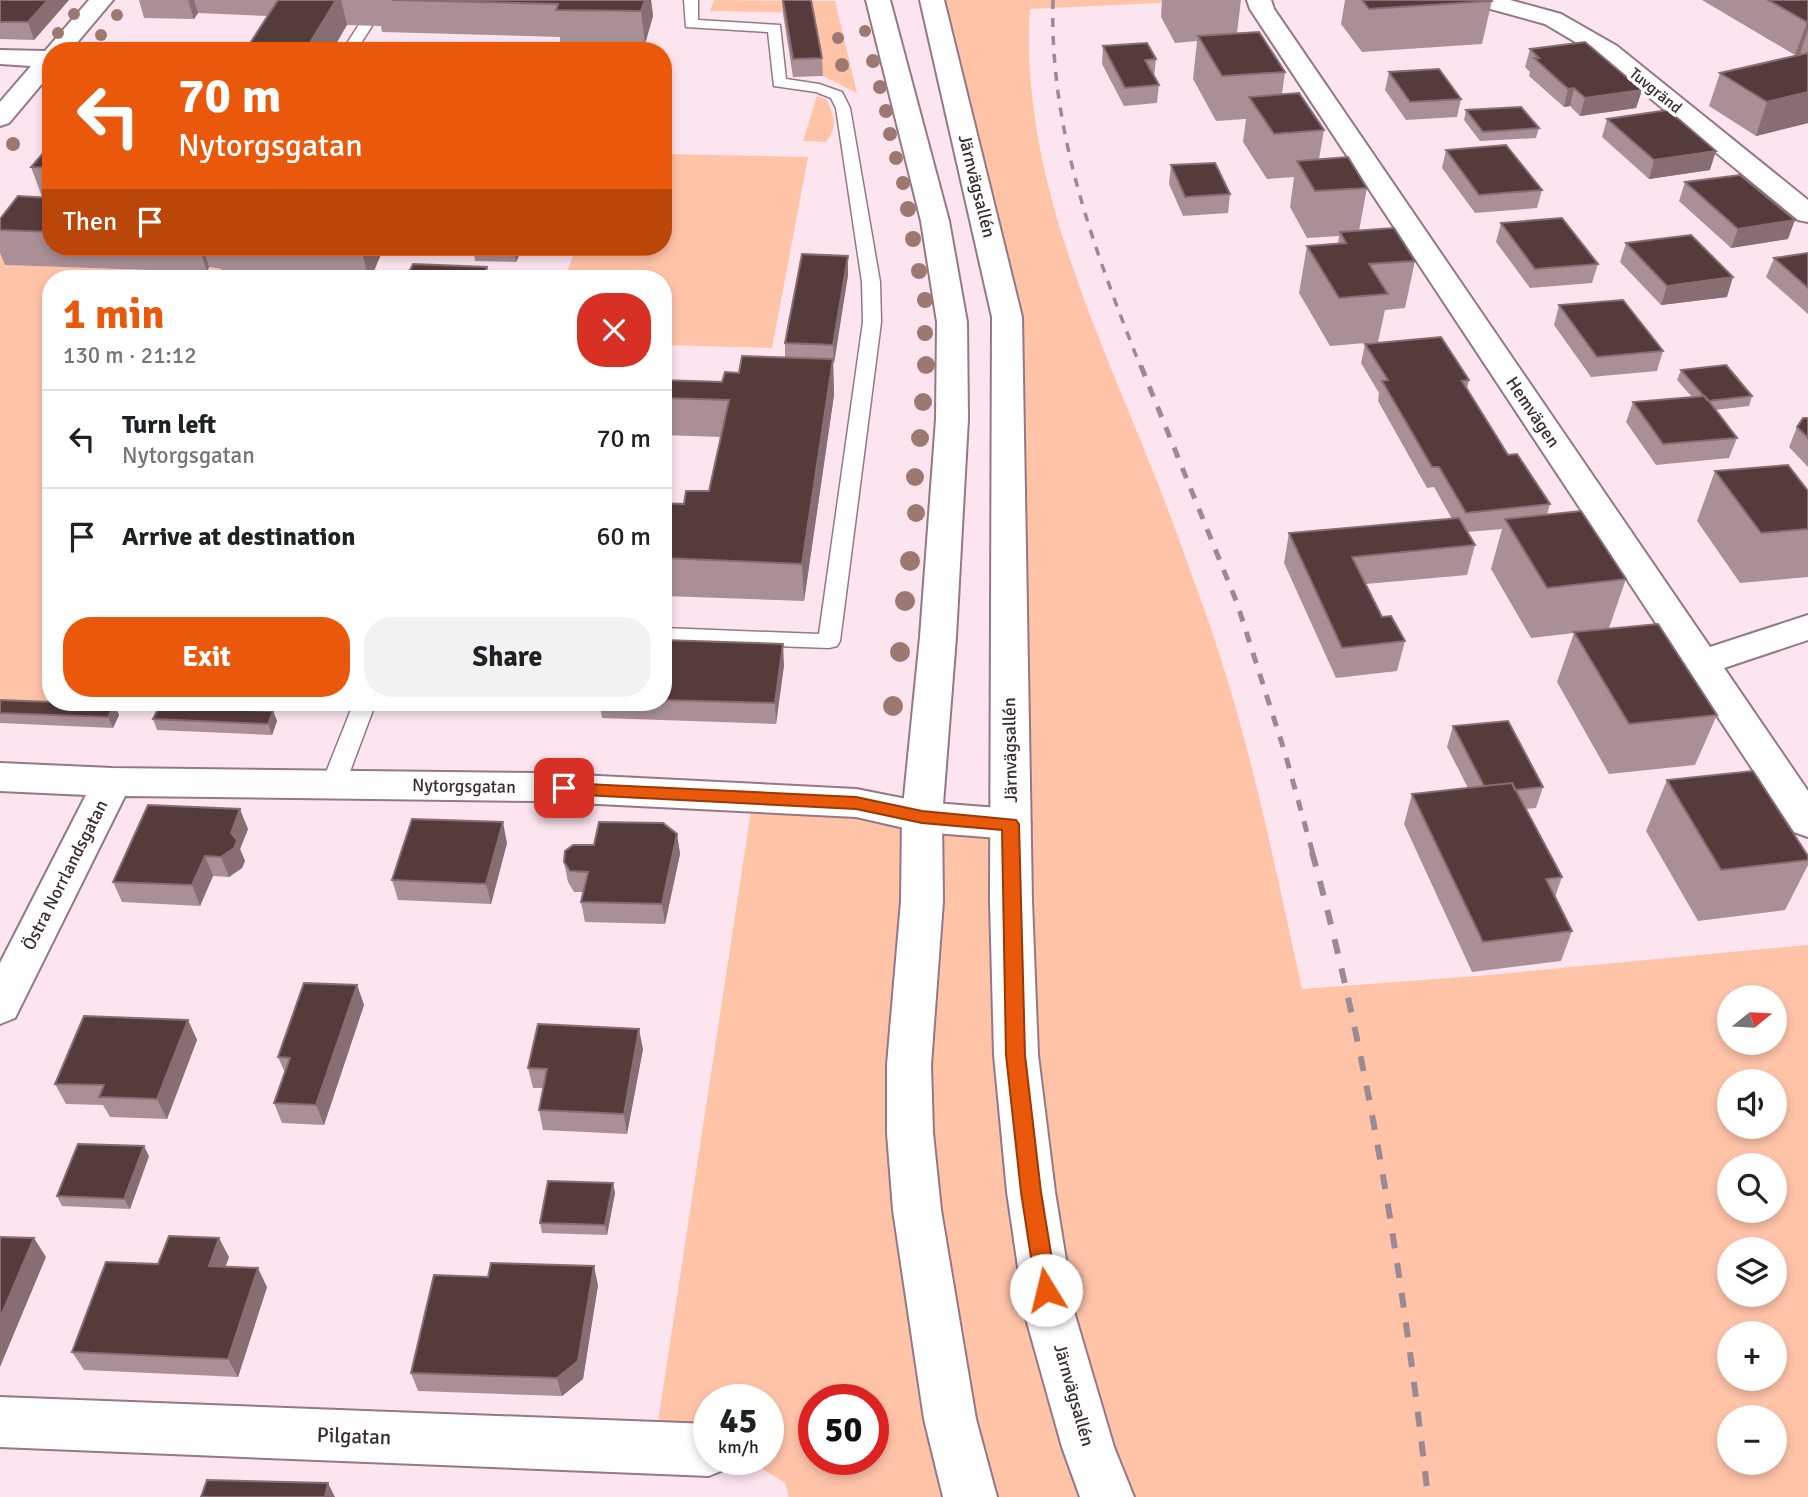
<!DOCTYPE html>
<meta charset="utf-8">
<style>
body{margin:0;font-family:Signika,sans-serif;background:#f2f2f2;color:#202124;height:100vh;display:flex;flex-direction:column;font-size:26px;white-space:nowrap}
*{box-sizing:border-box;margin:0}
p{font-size:23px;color:#757577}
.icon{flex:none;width:38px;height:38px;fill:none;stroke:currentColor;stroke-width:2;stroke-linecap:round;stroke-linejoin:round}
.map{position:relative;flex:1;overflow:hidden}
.panel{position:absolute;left:42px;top:270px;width:630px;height:441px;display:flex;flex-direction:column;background:#fff;border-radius:28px;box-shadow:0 4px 10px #0003}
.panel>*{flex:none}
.banner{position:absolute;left:42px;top:42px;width:630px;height:214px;border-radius:28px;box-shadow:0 4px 10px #0003;background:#ea580c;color:#fff;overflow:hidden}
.needle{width:46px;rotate:72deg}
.tools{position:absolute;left:1717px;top:985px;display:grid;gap:14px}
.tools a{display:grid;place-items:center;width:70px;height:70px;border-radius:50%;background:#fff;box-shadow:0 4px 10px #0003;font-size:35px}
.speed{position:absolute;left:693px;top:1384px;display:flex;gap:14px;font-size:35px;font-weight:700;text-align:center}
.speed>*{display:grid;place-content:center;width:91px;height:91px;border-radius:50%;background:#fff;box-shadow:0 4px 10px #0003;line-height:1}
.speed small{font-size:18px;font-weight:400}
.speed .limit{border:10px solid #d22;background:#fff;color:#111}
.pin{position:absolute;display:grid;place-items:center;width:60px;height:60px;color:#fff;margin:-30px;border-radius:14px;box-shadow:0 4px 10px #0006}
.me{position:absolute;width:77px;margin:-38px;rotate:351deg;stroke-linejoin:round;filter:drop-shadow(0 0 5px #0008)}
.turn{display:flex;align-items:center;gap:24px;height:147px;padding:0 21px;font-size:32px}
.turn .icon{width:91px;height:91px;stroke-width:2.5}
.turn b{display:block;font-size:49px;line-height:60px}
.then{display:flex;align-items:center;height:66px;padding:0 21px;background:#0003;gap:14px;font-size:26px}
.round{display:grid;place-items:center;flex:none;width:74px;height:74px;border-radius:28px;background:#f2f2f2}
.head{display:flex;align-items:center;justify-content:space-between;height:119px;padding:0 21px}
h1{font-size:42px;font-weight:700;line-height:52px;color:#ea580c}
.button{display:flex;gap:14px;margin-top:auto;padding:14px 21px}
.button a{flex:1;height:80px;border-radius:28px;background:#ea580c;color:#fff;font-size:28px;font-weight:700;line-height:80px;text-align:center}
.button a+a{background:#f2f2f2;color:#202124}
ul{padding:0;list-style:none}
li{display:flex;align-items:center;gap:21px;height:98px;padding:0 21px;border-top:2px solid #e0e0e0}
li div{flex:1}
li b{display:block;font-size:26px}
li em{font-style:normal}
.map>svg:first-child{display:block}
</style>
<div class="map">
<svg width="1808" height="1497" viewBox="0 0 1808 1497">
<rect width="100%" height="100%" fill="#fde5f0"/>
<path fill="#ffc3a8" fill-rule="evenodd" d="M714 0 835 1 857 93 823 76 810 13 710 11Z
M932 0H1221L1030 9C1018 198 1120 372 1181 545 1193 580 1207 614 1218 650 1254 760 1277 876 1302 989L1477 976 1808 945V1497H789L785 1483 748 1460H768V1400H709V1450L654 1448 753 798 1010 824 1007 317ZM1729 998H1774V1043H1729ZM1729 1082H1774V1127H1729ZM1729 1166H1774V1211H1729ZM1729 1250H1774V1295H1729ZM1729 1334H1774V1379H1729ZM814 1400H873V1460H814ZM1729 1418H1774V1463H1729Z
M817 96 827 100C834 116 838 128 826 142L803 141Z
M663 154 808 157 772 348 663 345V278H565L576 247H663Z
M0 231 5 265 206 272 209 267 228 271 225 278H51V702H65L60 712 0 722Z"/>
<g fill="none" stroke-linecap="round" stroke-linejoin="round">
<defs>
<path id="lane" d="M684 0H698V20L780 25 786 79 819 84 842 92 850 108 880 282 881 322 840 641 837 646 829 648 663 642V628L819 634 863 322 862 282 836 108 831 98 816 92 774 86 768 32 686 27Z
M365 22 372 26 356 51H342L360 23Z
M354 702H376L345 785 341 791 333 793 325 791 321 785Z"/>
<path id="street" d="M89 0H113L70 51H51V73L9 123 0 126V102L31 66 0 64V50L45 51Z
M1247 0H1271L1274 9 1710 647 1808 615V640L1724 668 1808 791V837L1794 832 1250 9Z
M1472 0H1510L1561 14 1617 46 1808 200V222L1798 220 1599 56 1545 24 1476 5Z
M0 763 112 768 538 773 856 789 922 802 1011 809 1025 814 1031 824 1025 834 1011 839 922 832 856 817 538 801 125 796 15 1018 0 1024V963L86 795 0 791Z
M0 1397 709 1424V1460H731L728 1468 709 1476 0 1447Z"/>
<path id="secondary" d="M866 0H890L949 221 967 322 968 419 956 637 942 817 943 901 931 1065 933 1133 941 1210 976 1419 997 1497H943L924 1419 893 1210 887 1133V1065L901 901 902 817 920 637 936 419 937 322 921 221Z
M920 0H944L1022 317 1032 901 1038 1055 1055 1192 1075 1315 1114 1447 1134 1497H1080L1062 1447 1025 1315 1007 1192 994 1055 990 901 992 317Z"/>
</defs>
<use href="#lane" stroke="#947885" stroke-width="3"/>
<use href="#street" stroke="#947885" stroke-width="4"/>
<use href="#secondary" stroke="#947885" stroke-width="4"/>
<use href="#lane" fill="#fff" fill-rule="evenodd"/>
<use href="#street" fill="#fff" fill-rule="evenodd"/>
<use href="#secondary" fill="#fff" fill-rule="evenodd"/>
<path stroke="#9c8a92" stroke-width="3.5" stroke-dasharray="9 9" stroke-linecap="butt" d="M1053 0C1049 130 1094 249 1141 368"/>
<path stroke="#9c8a92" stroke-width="5" stroke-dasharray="11 11" stroke-linecap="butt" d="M1141 366 1237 603 1285 753 1313 854"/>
<path stroke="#9c8a92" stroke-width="6" stroke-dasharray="15 15" stroke-linecap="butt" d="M1312 852C1370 1063 1403 1280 1428 1497"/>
</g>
<g fill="#9d7870">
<circle cx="74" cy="14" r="6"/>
<circle cx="117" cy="15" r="6"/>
<circle cx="865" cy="31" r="6"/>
<circle cx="58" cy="33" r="6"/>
<circle cx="101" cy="35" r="6"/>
<circle cx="838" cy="38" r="6"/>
<circle cx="873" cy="61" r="7"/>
<circle cx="842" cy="65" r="7"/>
<circle cx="880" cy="87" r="7"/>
<circle cx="886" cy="111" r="7"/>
<circle cx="890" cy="134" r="7"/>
<circle cx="13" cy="144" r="7"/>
<circle cx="896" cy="158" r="7"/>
<circle cx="903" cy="183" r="7"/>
<circle cx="908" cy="209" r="8"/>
<circle cx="913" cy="239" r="8"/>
<circle cx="919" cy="271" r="8"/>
<circle cx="925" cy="300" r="8"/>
<circle cx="925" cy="333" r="8"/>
<circle cx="926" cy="365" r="9"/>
<circle cx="923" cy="402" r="9"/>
<circle cx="920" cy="438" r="9"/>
<circle cx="915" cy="477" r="9"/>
<circle cx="916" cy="513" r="9"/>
<circle cx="910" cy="561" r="10"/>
<circle cx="905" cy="601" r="10"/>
<circle cx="900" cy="652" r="10"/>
<circle cx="893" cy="706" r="10"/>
</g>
<path fill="#aa9096" d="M0 0H69L34 40 0 39Z
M139 0H651L653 16 645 44 560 43V37L382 32 381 26 347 25 268 16 198 13 194 19 144 18Z
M782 0 822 58 823 76 793 77 783 14Z
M1162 0H1241L1237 33 1285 72 1282 94 1324 130 1319 159 1367 188 1359 231 1415 261 1405 308 1385 310 1378 342 1330 346 1299 293 1307 246 1338 243 1339 236 1307 238 1290 207 1294 177 1267 179 1243 142 1246 119 1216 121 1193 79 1197 41 1175 43 1161 17Z
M1345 0H1491L1492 1 1482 44 1362 52 1341 24Z
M1702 0H1808V123L1756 136 1709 106 1720 73 1801 54 1795 55Z
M1103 46 1156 59 1154 77 1159 85 1157 103 1124 106 1102 64Z
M1530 49 1642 90 1636 108 1580 116 1570 106 1564 107 1529 76 1530 72 1525 67Z
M1389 72 1461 99 1457 117 1406 120 1385 90Z
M1466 110 1539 128 1536 138 1480 141 1464 120Z
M1607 119 1710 170 1649 179 1602 137Z
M51 144V247H384L371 278H224L221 269 209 267 207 272 5 265 0 253V219L42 197 31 167Z
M1446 150 1542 190 1537 208 1475 213 1442 168Z
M1171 165 1230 194 1228 213 1183 216 1169 184Z
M1685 182 1788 239 1731 248 1679 201Z
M1501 223 1598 264 1592 283 1530 288 1496 242Z
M1626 243 1727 297 1661 305 1620 262Z
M473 247H523L516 262 475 261Z
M1808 253V314L1766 277 1774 258Z
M848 256V275L833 364 834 395 804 601 663 596V503L684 504 709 491 721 437 663 435V380L722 382 739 373 785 357V343Z
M1559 305 1663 351 1657 371 1591 377 1554 325Z
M1365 344 1469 380 1467 389 1508 455 1550 504 1547 515 1626 579 1609 628 1717 715 1695 765 1609 774 1557 682 1574 633 1531 638 1491 569 1502 529 1467 532 1475 545 1467 575 1366 584 1382 617 1405 641 1397 671 1336 678 1284 563 1289 533 1452 519 1434 487 1427 488 1378 401 1379 393 1361 363Z
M1681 370 1752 396 1749 406 1715 410 1737 438 1729 458 1656 465 1626 422 1633 402 1692 397 1677 380Z
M1808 418V467L1789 447 1797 427Z
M1715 471 1808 491V577L1740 583 1697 521Z
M663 640 784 665 776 724 602 718 599 702H663Z
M0 702 119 715 113 728 0 723Z
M294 702H339L338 704Z
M273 711 277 721 272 735 157 730 153 719Z
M1453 726 1543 787 1536 808 1525 809 1562 877 1555 897 1572 931 1561 961 1472 972 1404 824 1412 794 1468 788 1447 747Z
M1667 780 1808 856V865L1785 910 1698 921 1646 831Z
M248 829 240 849 245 861 242 868 229 877 213 876 200 906 122 902 113 882Z
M677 834 680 854 665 924 585 922 581 902 583 892H574L568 882 564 862 594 845Z
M507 843 491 904 398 900 392 880Z
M357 985 364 1005 324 1125 282 1123 274 1103 285 1073 278 1057Z
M188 1020 197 1040 167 1119 110 1117 103 1105 66 1104 55 1084Z
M643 1049 627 1134 543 1130 539 1110 543 1088H533L528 1068Z
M149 1156 130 1209 62 1206 57 1196Z
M613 1183 615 1193 607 1235 542 1233 540 1223Z
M229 1257 225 1267 267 1287 238 1377 84 1370 72 1352 158 1264Z
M598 1285 583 1379 562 1396 418 1391 411 1373Z"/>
<path fill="#886e72" d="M48 0H69L34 40 28 22Z
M188 0H194L198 13 194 19Z
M336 0H341L347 25 332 51H305Z
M645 0H651L653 16 645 44 641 11Z
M1807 22H1808V30L1800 54 1795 55Z
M1574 88 1570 106 1564 107 1568 89Z
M1642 90 1636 108 1580 116 1585 98Z
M1808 92V123L1756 136 1767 102Z
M1716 151 1710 170 1649 179 1654 160Z
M1795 220 1788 239 1731 248 1738 229Z
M199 247H203L209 267 207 272Z
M361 247H384L371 278H368Z
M514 247H523L516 262Z
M848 256V275L834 364 833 345Z
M487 267 489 278H483Z
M1733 277 1727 297 1661 305 1667 286Z
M833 359 834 395 804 601 802 564Z
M783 644 784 665 776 724 775 703Z
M115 704 119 715 113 728 108 717Z
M273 711 277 721 272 735 268 724Z
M240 809 248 829 240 849 245 861 242 868 229 877 221 857Z
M503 822 507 843 491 904 486 884Z
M677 834 680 854 665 924 662 904Z
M205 856 213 876 200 906 192 885Z
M357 985 364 1005 324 1125 316 1105Z
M188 1020 197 1040 167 1119 157 1099Z
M639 1029 643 1049 627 1134 624 1114Z
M144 1146 149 1156 130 1209 124 1199Z
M613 1183 615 1193 607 1235 605 1225Z
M34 1238 46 1257 0 1367V1318Z
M219 1238 229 1257 219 1285 209 1266Z
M594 1266 598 1285 583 1379 562 1396 557 1378Z
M258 1268 267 1287 238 1377 228 1359Z
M328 1483 335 1497H325Z"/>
<path fill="#563b3c" stroke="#886e72" stroke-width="2" d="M0 0H48L28 22H0Z
M278 0H336L305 51H245Z
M392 0H645L641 11 556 10 558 4Z
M783 0H811L822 58 793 59Z
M1362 0H1491L1492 1 1369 9Z
M1768 0H1808V22H1807Z
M1259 32 1285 72 1222 76 1198 36Z
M1585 42 1642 90 1585 98 1574 88 1568 89 1534 58H1539L1530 49Z
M1147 43 1156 59 1145 60 1159 85 1125 88 1103 46Z
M1808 53V92L1767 102 1720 73Z
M1439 69 1461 99 1410 102 1389 72Z
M1299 93 1324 130 1274 134 1249 97Z
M1521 107 1539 128 1483 132 1466 110Z
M1668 110 1716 151 1654 160 1607 119Z
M51 144V168L31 167Z
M1506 145 1542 190 1479 195 1446 150Z
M1348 157 1367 188 1315 191 1297 161Z
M1215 163 1230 194 1185 197 1171 165Z
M1740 175 1795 220 1738 229 1685 182Z
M18 196 51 198V232L0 230V219Z
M1562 218 1598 264 1535 269 1501 223Z
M1394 228 1415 261 1369 264 1388 294 1339 298 1307 246 1346 243 1340 232Z
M1691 235 1733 277 1667 286 1626 243Z
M1808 253V288L1774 258Z
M802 254 848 256 833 345 785 343Z
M413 264 487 267 483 278H406Z
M1623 300 1663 351 1597 357 1559 305Z
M1441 337 1469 380 1462 381 1508 455 1517 454 1550 504 1466 513 1439 467H1432L1382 381 1388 380 1365 344Z
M742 356 833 359 802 564 663 558V503L684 504 686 491H709L729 400 663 398V380L722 382 725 372 739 373Z
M1726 365 1752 396 1708 401 1681 370Z
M1705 396 1737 438 1663 444 1633 402Z
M1803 418H1808V438L1797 427Z
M1788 465 1808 491V529L1761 533 1715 471Z
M1581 511 1626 579 1547 588 1505 519Z
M1459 518 1475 545 1352 557 1382 617 1391 616 1405 641 1342 648 1289 533Z
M1658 624 1717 715 1629 724 1574 632Z
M663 640 783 644 775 703 663 700Z
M1 700 51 702 115 704 108 717 0 713V702Z
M159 707 273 711 268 724 153 719Z
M1508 721 1543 787 1515 790 1512 783 1484 786 1453 726Z
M1753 771 1808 856V860L1721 870 1667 780Z
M1512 783 1562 877 1546 879 1572 931 1483 942 1412 794Z
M148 805 240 809 231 833 237 840 234 848 221 857 205 856 192 885 113 882Z
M412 819 503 822 486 884 392 880Z
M599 822 663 823 677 834 662 904 581 902 588 872 570 871 564 862 565 851 573 845H594Z
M304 983 357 985 316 1105 274 1103 290 1058 278 1057Z
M84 1016 188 1020 157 1099 99 1097 104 1085 55 1084Z
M538 1024 639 1029 624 1114 539 1110 547 1069 528 1068Z
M78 1144 144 1146 124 1199 57 1196Z
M548 1181 613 1183 605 1225 540 1223Z
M169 1236 219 1238 209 1266 258 1268 228 1359 72 1352 106 1262 158 1264Z
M0 1237 34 1238 0 1318Z
M491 1263 594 1266 578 1361 557 1378 411 1373 434 1275 488 1277Z
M207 1480 328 1483 325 1497H201Z"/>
<path fill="#ea580c" stroke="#983908" stroke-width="2" d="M564 783 856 797 922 811 1016 820 1019 824 1025 1055 1041 1192 1057 1290 1054 1297 1046 1300 1039 1297 1036 1290 1021 1192 1006 1055 1002 830 922 823 856 809 564 794 556 788Z"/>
<g text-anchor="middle" stroke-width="7" stroke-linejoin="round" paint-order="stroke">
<g font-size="16" fill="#382d32" stroke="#fff">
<text transform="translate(1656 90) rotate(39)" y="6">Tuvgränd</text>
</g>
<g font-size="18" fill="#382d32" stroke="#fff">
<text transform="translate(977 186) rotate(76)" y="6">Järnvägsallén</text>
<text transform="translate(1533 412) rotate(56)" y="6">Hemvägen</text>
<text transform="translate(1010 750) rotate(-91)" y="6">Järnvägsallén</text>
<text transform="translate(464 786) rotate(1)" y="6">Nytorgsgatan</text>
<text transform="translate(65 875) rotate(-63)" y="6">Östra Norrlandsgatan</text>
<text transform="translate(1074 1395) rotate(74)" y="6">Järnvägsallén</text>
</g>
<g font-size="21" fill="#382d32" stroke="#fff">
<text transform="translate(354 1436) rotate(2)" y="7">Pilgatan</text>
</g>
</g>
</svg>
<div class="tools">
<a><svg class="needle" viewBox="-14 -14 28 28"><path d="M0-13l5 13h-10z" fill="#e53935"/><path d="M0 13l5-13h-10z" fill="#757577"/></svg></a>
<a><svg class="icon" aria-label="sound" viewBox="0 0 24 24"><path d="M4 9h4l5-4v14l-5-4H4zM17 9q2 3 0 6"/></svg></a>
<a><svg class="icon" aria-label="search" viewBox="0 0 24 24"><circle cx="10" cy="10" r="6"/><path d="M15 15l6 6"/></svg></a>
<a><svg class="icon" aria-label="layers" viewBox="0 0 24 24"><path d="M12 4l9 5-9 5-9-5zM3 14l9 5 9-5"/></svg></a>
<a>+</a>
<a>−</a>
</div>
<div class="speed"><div>45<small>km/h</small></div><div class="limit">50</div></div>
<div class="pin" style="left:564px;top:788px;background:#d93025"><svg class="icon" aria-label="arrive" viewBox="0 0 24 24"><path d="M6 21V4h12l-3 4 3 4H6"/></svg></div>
<svg class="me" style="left:1046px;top:1290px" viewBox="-20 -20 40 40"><circle r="19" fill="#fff"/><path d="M0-13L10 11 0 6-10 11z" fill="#ea580c"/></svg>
<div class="banner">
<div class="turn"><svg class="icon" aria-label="left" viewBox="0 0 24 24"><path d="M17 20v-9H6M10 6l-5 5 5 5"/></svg><div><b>70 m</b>Nytorgsgatan</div></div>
<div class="then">Then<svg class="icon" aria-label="arrive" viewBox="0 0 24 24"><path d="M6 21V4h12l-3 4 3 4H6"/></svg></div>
</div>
<section class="panel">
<div class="head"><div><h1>1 min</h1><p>130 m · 21:12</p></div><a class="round" style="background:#d93025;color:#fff"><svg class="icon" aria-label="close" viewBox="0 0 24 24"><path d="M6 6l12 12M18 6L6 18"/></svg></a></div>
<ul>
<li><svg class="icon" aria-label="left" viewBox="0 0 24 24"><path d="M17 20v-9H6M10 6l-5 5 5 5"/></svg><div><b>Turn left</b><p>Nytorgsgatan</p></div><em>70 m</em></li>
<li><svg class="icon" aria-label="arrive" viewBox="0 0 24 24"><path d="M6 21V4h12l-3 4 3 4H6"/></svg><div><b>Arrive at destination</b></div><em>60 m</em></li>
</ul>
<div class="button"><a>Exit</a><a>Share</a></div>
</section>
</div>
